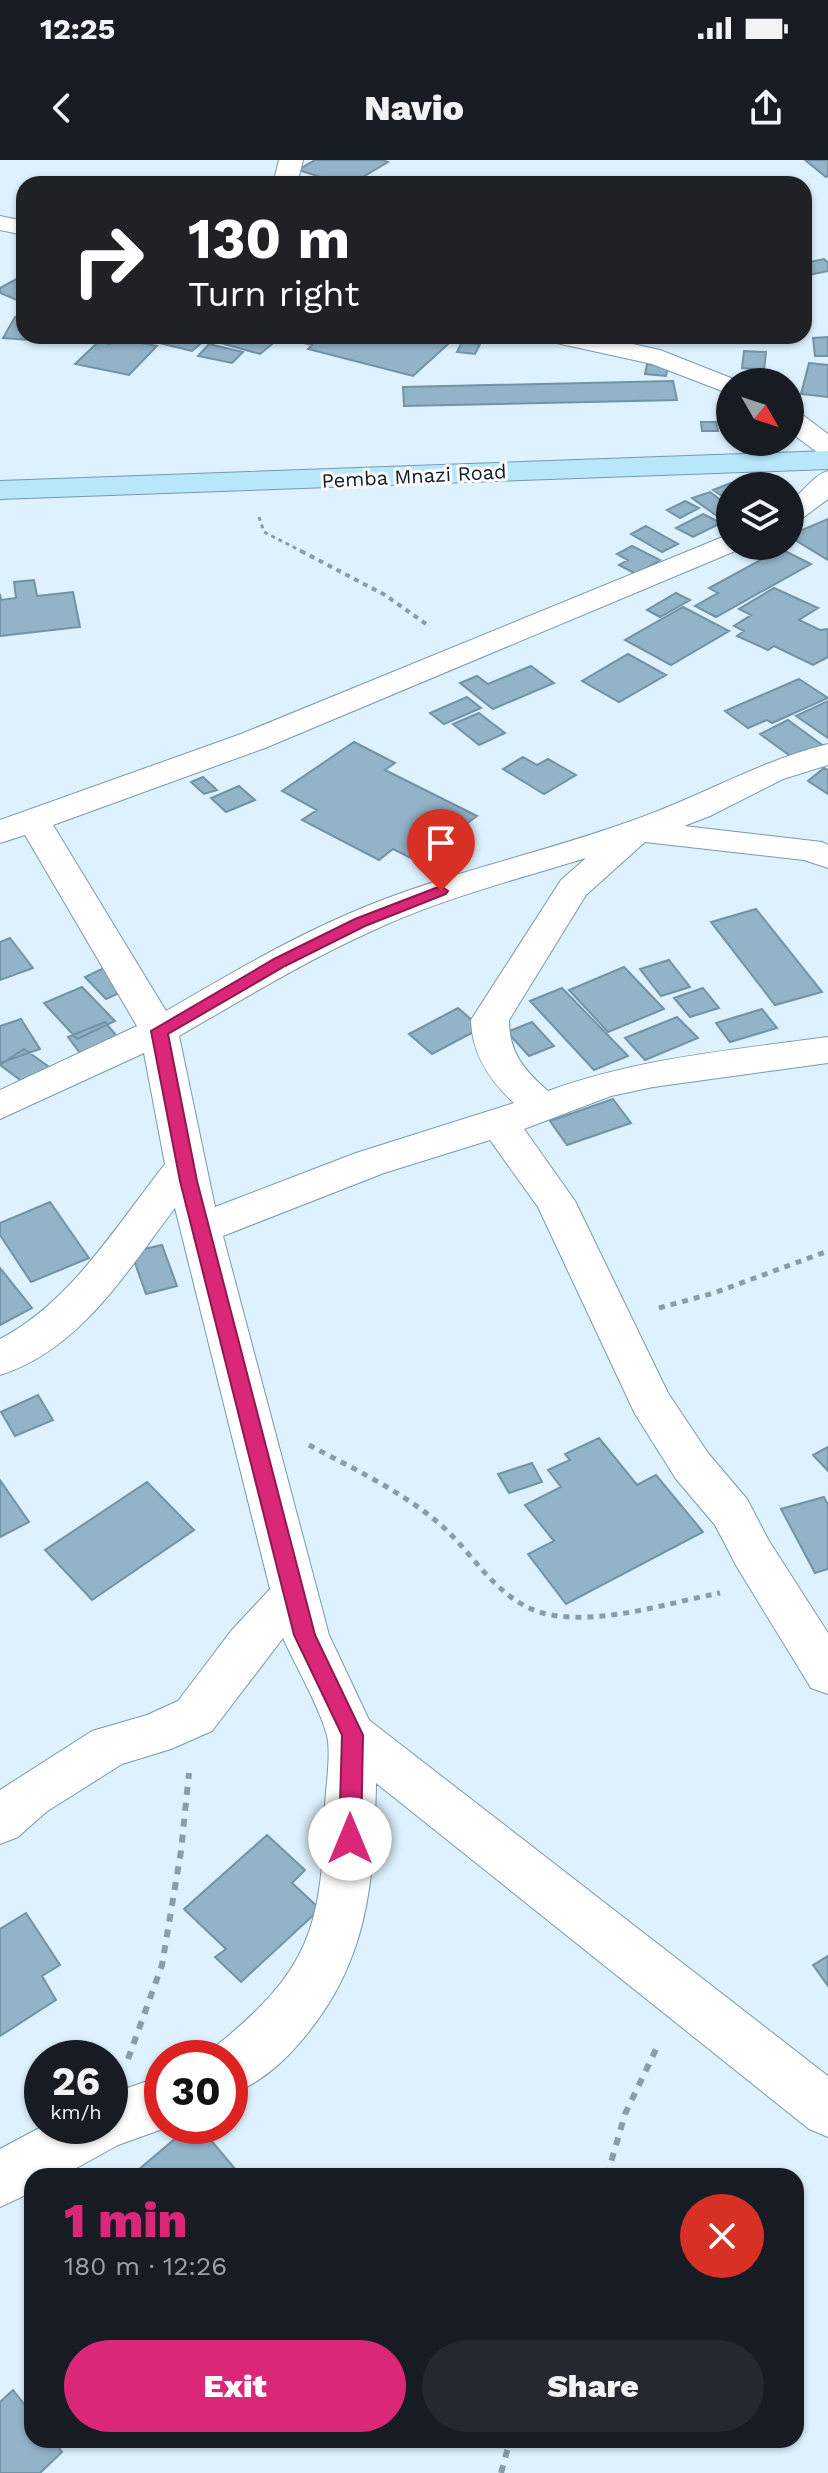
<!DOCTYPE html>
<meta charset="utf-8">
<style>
body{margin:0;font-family:"Work Sans",sans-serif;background:#242831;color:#f1f3f6;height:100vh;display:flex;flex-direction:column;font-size:30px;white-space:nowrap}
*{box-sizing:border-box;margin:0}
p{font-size:26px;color:#9ea1a6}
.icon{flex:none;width:44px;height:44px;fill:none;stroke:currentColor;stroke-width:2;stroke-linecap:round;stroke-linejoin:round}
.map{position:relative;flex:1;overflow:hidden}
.drawer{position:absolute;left:24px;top:2008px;width:780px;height:280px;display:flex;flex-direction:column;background:#171b24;border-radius:24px;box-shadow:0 2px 6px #0004}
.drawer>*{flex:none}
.hud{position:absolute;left:16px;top:16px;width:796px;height:168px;border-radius:24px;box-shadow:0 2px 6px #0004;background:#202124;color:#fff;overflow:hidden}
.needle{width:52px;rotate:129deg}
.fabs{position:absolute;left:716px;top:208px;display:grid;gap:16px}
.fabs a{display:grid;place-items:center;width:88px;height:88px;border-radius:50%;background:#171b24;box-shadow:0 2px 6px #0004;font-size:40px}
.speed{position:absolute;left:24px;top:1880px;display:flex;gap:16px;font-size:40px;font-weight:700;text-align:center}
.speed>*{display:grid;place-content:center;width:104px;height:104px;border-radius:50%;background:#171b24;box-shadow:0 2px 6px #0004;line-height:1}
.speed small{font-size:20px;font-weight:400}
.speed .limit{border:12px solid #d22;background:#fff;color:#111}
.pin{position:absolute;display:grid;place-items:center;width:68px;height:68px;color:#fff;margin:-82px -34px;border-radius:50% 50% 50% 0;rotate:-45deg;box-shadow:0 0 8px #0007}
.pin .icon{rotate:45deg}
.me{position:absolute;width:88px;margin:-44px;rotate:0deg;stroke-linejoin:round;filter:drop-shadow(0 0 6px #0008)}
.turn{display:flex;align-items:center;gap:28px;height:168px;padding:0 40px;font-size:36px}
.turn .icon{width:104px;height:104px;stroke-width:2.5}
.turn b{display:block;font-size:56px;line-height:68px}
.round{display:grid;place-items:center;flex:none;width:84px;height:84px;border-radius:42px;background:#242831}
.summary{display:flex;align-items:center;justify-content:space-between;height:136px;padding:0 40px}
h1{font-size:48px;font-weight:800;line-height:60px;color:#db2777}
.action{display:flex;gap:16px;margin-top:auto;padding:16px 40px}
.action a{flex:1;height:92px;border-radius:48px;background:#db2777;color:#fff;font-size:32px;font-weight:800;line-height:92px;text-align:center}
.action a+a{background:#242831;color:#f1f3f6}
.status{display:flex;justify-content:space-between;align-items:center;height:56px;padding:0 40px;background:#171b24;direction:ltr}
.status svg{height:22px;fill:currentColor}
header{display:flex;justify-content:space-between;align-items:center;height:104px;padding:0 40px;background:#171b24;font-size:36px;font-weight:800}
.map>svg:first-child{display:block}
</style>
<div class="status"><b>12:25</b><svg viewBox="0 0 49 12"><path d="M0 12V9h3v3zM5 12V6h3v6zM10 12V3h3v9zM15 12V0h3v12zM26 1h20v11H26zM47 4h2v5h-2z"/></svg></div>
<header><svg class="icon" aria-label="back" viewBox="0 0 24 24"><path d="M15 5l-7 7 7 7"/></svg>Navio<svg class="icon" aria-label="share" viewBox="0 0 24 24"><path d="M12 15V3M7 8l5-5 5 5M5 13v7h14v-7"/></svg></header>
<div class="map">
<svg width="828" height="2313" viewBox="0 0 828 2313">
<rect width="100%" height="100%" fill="#ddf1fe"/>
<path fill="#93b3c8" stroke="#7292a5" stroke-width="2" d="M315 0H382L388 2 351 24H310L321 17 298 10Z
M805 0H828V16L826 17Z
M824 99 828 103V111L804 116V103Z
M24 115V143L0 133V128Z
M15 157 24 158V176H49L46 181 3 178Z
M162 176H210L192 191 155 182Z
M231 176H282L260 194 221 183Z
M292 176H457L413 216 308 189 312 185 288 179Z
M828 177V196H815L813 178Z
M116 178 157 186 129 215 75 204 98 182 110 184Z
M462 182 480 184 475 194 457 192Z
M209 184 243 192 232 203 198 196Z
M744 191 766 192 764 210 742 208Z
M809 203 828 205V237L801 234Z
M647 204 668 206 666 216 645 214Z
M673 221 677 240 404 246 403 227Z
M701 262H716L718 271H702Z
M731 323 735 326H730V341L713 330Z
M710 332 730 347V356L721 359 692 338Z
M685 341 699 348 680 358 667 350Z
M703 354 721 363 693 377 676 368Z
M828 359V400L790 377V375Z
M646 366 678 384 662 392 631 374Z
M632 386 660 400 636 414 619 405 628 400 617 394Z
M781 389 811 404 716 457 695 446 718 433 709 428Z
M34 420 37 436 73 432 80 467 0 476V434L1 440 16 438 14 422Z
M774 428 818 448 799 460 820 470 828 469V497L813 505 774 486 768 490 737 476 744 471 734 466 751 455 739 449Z
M676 433 690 440 660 457 647 450Z
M683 447 729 471 671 505 625 480Z
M628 494 666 515 619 542 582 521Z
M531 506 554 523 493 549 460 523 477 516 488 524Z
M799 519 828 538 772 563 767 560 748 568 725 551Z
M467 537 481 548 444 564 430 553Z
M828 541V578L796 556Z
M479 553 505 573 479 585 453 564Z
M788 560 825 587 796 600 760 574Z
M354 582 395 603 385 610 477 656 417 701 393 689 379 700 302 660 317 650 282 631Z
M523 597 537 605 548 599 576 615 544 634 503 609Z
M824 608 828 610V634L808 621Z
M203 617 217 630 204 634 191 622Z
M239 626 255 640 226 652 211 638Z
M756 749 822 832 775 845 711 762Z
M10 778 33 808 0 820V782Z
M669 800 690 827 661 836 640 809Z
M624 807 664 849 608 872 569 830Z
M104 808 126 830 106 839 85 817Z
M82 827 115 861 77 879 44 843Z
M562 828 628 896 594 910 530 841Z
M703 828 719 848 690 857 674 838Z
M458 848 481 868 432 894 409 874Z
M762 849 777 868 730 882 716 863Z
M677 857 698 878 645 900 625 878Z
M21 859 40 889 0 903V866Z
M105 862 121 881 83 897 68 877Z
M532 862 554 886 529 896 507 872Z
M24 889 52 909 27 925 0 905Z
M613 939 631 963 567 985 550 961Z
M50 1042 89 1098 31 1122 0 1075V1063Z
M162 1085 177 1126 146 1134 131 1092Z
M0 1108 32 1148 0 1165Z
M38 1235 53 1260 15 1276 1 1252Z
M599 1278 637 1325 656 1315 703 1372 566 1444 528 1394 554 1381 525 1345 561 1327 548 1310 570 1300 565 1294Z
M828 1287V1311L813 1295Z
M532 1303 542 1322 509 1333 498 1314Z
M0 1320 29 1362 0 1377Z
M147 1322 194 1370 92 1440 45 1390Z
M824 1337 828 1345V1409L815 1413 781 1349Z
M267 1675 305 1710 292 1723 320 1749 241 1822 215 1797 226 1789 184 1749Z
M26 1753 60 1805 42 1816 56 1840 0 1876V1769Z
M828 1796V1826L813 1805Z
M190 1966H199L241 2016H131Z
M13 2230 32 2254V2280H53L62 2292 40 2313H0V2242Z"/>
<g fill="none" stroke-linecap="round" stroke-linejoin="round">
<defs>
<path id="minor" d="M279 0H303L297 24H273Z
M0 56 24 61V75L0 70Z
M548 176H597L660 190 741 222H730V234L652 204 552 182Z
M790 251 800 253 828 274V295L818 293 790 272Z
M828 311V339L800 360 790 363V341C804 332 813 315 828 311Z
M730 374V386H743L740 389 265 588 53 665 166 851C225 817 285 781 348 754 439 714 537 695 631 661 698 638 759 601 828 584V605L783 619 710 656 684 666 822 682 828 685V708L804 700 645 682 586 735 509 860C509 893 524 910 548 931 639 898 733 890 828 877V903L653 927 611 936 524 969 575 1041 668 1233 708 1293 747 1339 769 1381 828 1473V1534L811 1528 737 1407 715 1365 676 1319 635 1254 538 1047 490 980 384 1013 223 1076 329 1475 369 1560 828 1916V1977L809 1969 376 1623C374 1721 369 1802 302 1880 283 1903 258 1924 230 1935V1898H208L211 1890C310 1811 322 1770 325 1645 326 1626 332 1589 326 1572 316 1540 297 1509 283 1478L212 1571 171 1589 122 1604 46 1652 18 1677 0 1684V1630L92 1571 147 1555 178 1541 231 1471 270 1429 175 1048C126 1112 80 1190 0 1215V1179C71 1142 116 1066 165 1004L144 893 0 959V930L137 866 25 675 0 683V660L241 574ZM586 698 561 720 471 860C472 894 489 920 514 943L356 993 215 1047 179 876C242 840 305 801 372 771 440 739 514 720 586 698Z
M162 1916V1966H171L118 1985 62 2016H32V2032L0 2047V1989L43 1966H110V1934Z"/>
<path id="secondary" d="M828 291V309L0 339V321Z"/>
</defs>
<use href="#minor" stroke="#7999ad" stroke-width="2"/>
<use href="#secondary" stroke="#7999ad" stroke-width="2"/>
<path stroke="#8b9ca7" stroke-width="3" stroke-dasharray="4 4" stroke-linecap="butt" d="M259 357 264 372 305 393"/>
<path stroke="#8b9ca7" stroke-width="4" stroke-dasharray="5 5" stroke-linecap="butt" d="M301 391 385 435 429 466"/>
<path stroke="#8b9ca7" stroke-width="5" stroke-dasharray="6 6" stroke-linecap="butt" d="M659 1148 714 1133 828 1091
M309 1285C352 1308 397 1329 435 1360 474 1391 497 1445 551 1455 606 1464 667 1443 720 1433"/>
<path stroke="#8b9ca7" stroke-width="6" stroke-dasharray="8 8" stroke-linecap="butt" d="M128 1899 162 1805 181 1691 189 1613
M607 2016 625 1954 659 1883
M501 2313 510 2280"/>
<use href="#minor" fill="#fff" fill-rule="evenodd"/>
<use href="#secondary" fill="#b8e7fb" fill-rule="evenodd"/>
</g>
<path fill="#db2777" stroke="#8e194d" stroke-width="2" d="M441 726 448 731 446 734 365 766 285 806 168 874 197 1021 315 1475 363 1575 361 1679 358 1686 350 1689 342 1686 339 1679 342 1575 294 1475 180 1021 151 871 274 799 355 759Z"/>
<g text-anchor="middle" stroke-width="6" stroke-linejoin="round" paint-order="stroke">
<g font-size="20" fill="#0f1c23" stroke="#fbfbfb">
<text transform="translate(414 316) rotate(-3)" y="7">Pemba Mnazi Road</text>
</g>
</g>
</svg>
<div class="fabs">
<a><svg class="needle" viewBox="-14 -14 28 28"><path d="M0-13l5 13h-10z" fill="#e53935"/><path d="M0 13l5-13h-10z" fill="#9ea1a6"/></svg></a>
<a><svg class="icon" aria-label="layers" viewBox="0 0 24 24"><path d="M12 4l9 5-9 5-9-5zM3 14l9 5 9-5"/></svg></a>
</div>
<div class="speed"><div>26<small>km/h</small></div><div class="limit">30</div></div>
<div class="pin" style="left:441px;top:731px;background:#d93025"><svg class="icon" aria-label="arrive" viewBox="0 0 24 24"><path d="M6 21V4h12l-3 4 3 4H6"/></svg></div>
<svg class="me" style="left:350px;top:1679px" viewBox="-20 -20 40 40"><circle r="19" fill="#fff"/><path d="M0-13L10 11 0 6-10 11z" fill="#db2777"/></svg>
<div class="hud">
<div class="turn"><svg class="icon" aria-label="right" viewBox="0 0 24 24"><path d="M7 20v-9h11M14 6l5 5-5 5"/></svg><div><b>130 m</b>Turn right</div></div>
</div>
<section class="drawer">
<div class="summary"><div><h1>1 min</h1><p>180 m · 12:26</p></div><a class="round" style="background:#d93025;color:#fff"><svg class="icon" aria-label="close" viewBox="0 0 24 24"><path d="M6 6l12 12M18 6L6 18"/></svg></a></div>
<div class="action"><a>Exit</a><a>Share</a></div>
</section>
</div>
